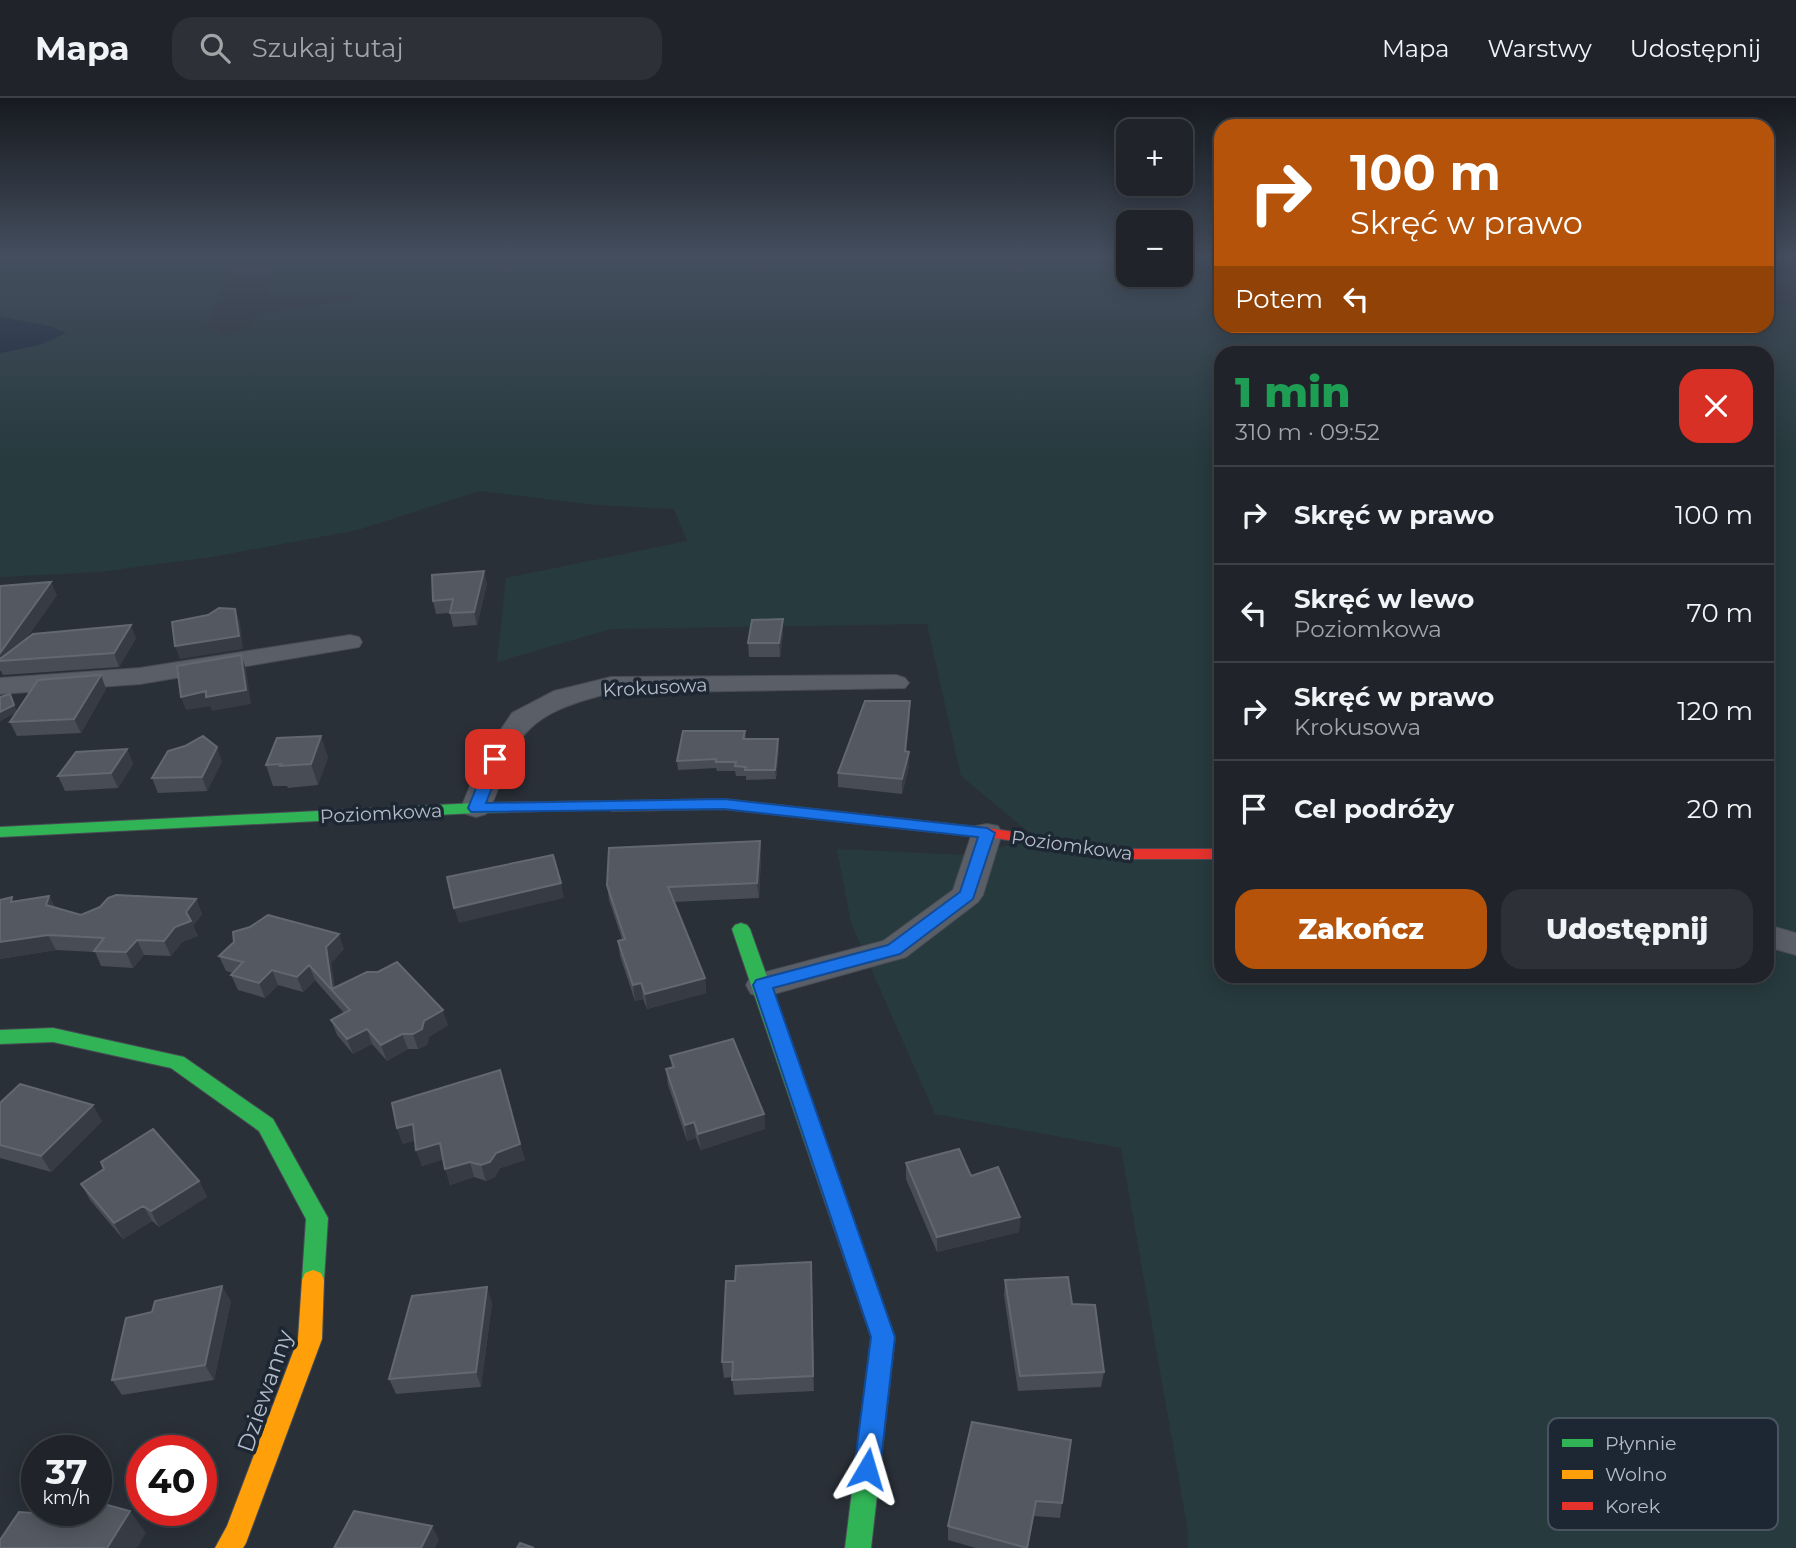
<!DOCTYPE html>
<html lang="pl">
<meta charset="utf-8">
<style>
body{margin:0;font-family:Montserrat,sans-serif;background:#2d3036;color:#f1f3f6;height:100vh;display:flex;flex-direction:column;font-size:26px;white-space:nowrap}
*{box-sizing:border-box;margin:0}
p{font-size:23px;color:#a2a4a8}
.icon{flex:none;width:38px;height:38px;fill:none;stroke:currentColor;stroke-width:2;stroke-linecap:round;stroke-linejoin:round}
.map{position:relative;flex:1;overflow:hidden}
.side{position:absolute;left:1214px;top:248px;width:560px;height:637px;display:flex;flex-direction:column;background:#20242a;border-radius:21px;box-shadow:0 4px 18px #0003,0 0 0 2px #3d4147}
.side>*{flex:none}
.hud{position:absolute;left:1214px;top:21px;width:560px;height:214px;border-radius:21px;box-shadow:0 4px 18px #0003,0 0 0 2px #3d4147;background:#b45309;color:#fff;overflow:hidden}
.buttons{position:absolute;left:1116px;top:21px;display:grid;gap:14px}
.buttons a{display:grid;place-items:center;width:77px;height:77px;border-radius:14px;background:#20242a;box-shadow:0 4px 18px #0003,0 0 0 2px #3d4147;font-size:35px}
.speed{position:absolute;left:21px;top:1337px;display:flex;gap:14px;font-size:35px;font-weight:700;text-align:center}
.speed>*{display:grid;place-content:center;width:91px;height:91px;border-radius:50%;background:#20242a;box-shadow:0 4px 18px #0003,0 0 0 2px #3d4147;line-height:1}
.speed small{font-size:18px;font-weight:400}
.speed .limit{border:10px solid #d22;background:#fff;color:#111}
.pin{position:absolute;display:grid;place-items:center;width:60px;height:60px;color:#fff;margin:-30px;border-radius:14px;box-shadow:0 4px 10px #0006}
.me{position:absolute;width:77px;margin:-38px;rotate:7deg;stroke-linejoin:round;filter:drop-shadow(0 0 5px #0008)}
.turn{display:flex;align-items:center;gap:24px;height:147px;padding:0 21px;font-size:32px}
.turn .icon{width:91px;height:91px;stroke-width:2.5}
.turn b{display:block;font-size:49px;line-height:60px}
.then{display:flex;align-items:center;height:66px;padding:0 21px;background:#0003;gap:14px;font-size:26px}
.round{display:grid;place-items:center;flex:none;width:74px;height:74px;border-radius:21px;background:#2d3036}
.overview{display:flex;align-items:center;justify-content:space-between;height:119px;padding:0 21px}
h1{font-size:42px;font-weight:800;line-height:52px;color:#1e9e55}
.button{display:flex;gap:14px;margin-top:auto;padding:14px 21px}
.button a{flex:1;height:80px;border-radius:21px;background:#b45309;color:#fff;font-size:28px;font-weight:800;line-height:80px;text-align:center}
.button a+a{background:#2d3036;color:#f1f3f6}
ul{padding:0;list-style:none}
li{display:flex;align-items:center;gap:21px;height:98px;padding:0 21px;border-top:2px solid #3d4147}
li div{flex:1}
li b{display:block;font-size:26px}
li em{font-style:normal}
header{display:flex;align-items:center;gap:42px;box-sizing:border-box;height:98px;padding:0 35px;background:#20242a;border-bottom:2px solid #3d4147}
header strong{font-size:33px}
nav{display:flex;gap:38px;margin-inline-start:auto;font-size:24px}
.search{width:490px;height:63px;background:#2d3036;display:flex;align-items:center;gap:18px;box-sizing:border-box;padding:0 24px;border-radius:21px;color:#a2a4a8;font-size:26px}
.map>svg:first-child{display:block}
</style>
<header>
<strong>Mapa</strong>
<div class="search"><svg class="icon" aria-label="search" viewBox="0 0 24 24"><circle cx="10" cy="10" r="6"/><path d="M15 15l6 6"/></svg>Szukaj tutaj</div>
<nav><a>Mapa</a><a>Warstwy</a><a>Udostępnij</a></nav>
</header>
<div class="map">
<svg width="1796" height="1450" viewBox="0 0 1796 1450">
<rect width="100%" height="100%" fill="#2a3038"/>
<path fill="#273a3e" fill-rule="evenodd" d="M0 157H236L206 229 225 238 252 229 255 218 351 201 358 196 269 197V157H1095L1129 163V177H1177L1165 179 1221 185 1222 228H1768V201L1796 213V1450H1188V1433L1121 1050 935 1016 851 825 837 751 966 757 1037 741 961 678 927 526 611 531 497 564 506 480 687 443 674 411 596 407 479 393 358 432 212 459 99 474 0 479V255L40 247 65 235 50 228 0 219ZM1222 256H1768V878H1222Z"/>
<path fill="#19273c" d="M1181 157H1221V178L1181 174Z
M1768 157H1796V177L1768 182Z
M0 219 50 228 66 235 40 247 0 255Z"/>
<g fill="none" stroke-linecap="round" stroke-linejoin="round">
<defs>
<path id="street" d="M350 537 359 539 362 544 359 549 140 586 0 596V580L140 570Z
M896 577 905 580 909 585 905 590 611 595C566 606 526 618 507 665 501 682 496 701 486 716L476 719 466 716 461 710 481 661 512 615 554 593 611 579Z
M987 726 998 728 1002 735 983 797 978 804 906 859 763 899 751 896 746 887 751 878 883 843 953 792 972 735 976 728Z
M1768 827 1796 835V857L1768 849Z"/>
<path id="fast" d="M612 703 620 708 617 711 476 715 0 739V729L476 705Z
M741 825 747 827 750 831 895 1239 871 1450H845L871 1239 732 831 735 827Z
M53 930 184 959 273 1021 328 1120 324 1182 321 1189 313 1192 305 1189 302 1182 306 1121 259 1033 171 970 53 944 0 946V932Z"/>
<path id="slow" d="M724 701 987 730 995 735 987 740 724 711 612 713 604 708 612 703Z
M313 1172 321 1175 324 1182 322 1241 246 1445 243 1450H215L227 1428 298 1241 302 1182 305 1175Z"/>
<path id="jam" d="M987 730 1134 751H1222V761H1134L981 738 979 735Z"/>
</defs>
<use href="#street" stroke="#484c55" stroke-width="2"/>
<use href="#fast" stroke="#484c55" stroke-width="2"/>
<use href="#slow" stroke="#484c55" stroke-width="2"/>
<use href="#jam" stroke="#484c55" stroke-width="2"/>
<use href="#street" fill="#5a5e66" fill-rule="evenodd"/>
<use href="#fast" fill="#30b455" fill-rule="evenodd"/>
<use href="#slow" fill="#ff9f0a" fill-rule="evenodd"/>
<use href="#jam" fill="#e5322d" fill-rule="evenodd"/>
</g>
<path fill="#474c55" d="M487 486 477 527 453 529 450 515 436 516 433 503Z
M0 488 57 497 25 542 136 540 119 569 3 577 1 573H0Z
M783 535 780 559H749L748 545Z
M106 591 81 635 17 638 10 624 16 614 0 623V599L17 613Z
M910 616 906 653 909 654V668L902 696 838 689V675Z
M745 633 746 641 779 650 776 681 746 682V678H736L735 673H717L716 670 678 672 677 663Z
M127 651 133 666 118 690 65 693 58 678Z
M328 659 318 687 288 690 287 688H273L266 667Z
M222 663 207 693 158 695 152 680Z
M760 743 761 758 759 800 674 804 705 880 706 895 647 911 643 901 635 903 620 858 618 843 622 841 609 802 607 787Z
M49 798 55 809 81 817 196 801 202 816 193 828 198 838 182 844 171 858 144 857 133 870 101 868 95 854 56 852 0 861V802L14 804Z
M234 844 344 851 331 865 335 890 448 927 429 939 427 947 418 951H408L387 963 372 946 353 956 337 937 331 922 344 915 315 882 303 894 278 887 265 900 238 892 231 877 233 875 226 873 219 858Z
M670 958 764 1016 765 1031 701 1052 696 1040 687 1043 668 987 666 971 672 970Z
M0 1005 102 1023 51 1074 0 1060Z
M397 1030 520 1046 525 1062 500 1070 495 1079 486 1083 474 1079 450 1087 443 1061 422 1068 416 1052 415 1042 403 1046Z
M906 1065 971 1078 1020 1119 1019 1134 937 1154 906 1081Z
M199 1083 207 1099 159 1129 152 1123 123 1141 90 1102 81 1086Z
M812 1180 814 1293 734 1297 732 1279 724 1280 722 1264Z
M1005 1182 1072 1206 1104 1274 1101 1289 1018 1293 1004 1197Z
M231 1203 214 1282 122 1297 112 1282Z
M492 1205 481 1289 396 1296 389 1281Z
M972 1324 1062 1405 1060 1420 1034 1418 1028 1450H976L948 1442V1428Z"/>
<path fill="#373c44" d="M484 473 487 486 477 527 474 514Z
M51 484 57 497 10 563H0V555Z
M235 511 240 524 243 551 180 561 175 548Z
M783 521V535L780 559 779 545Z
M131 527 136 540 119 569 114 555Z
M241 557 246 571 251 606 212 613 210 608 186 612 181 599Z
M101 577 106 591 81 635 74 621Z
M10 596 17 614 0 623V614Z
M910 603V616L905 668V653Z
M321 638 328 659 318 687 311 666Z
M778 641 779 650 776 681 775 672Z
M217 649 222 663 207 693 202 679Z
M127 651 133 666 118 690 111 675Z
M909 654V668L902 696V681Z
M760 743 761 758 759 800 757 785Z
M561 785 564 800 459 825 454 810Z
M49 798 57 813 46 807Z
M196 801 202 816 193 828 198 838 182 844 171 858 164 843Z
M339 836 344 851 331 865 336 897 333 893 326 849Z
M48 837 56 852 0 861V844Z
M137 842 144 857 133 870 126 854Z
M309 867 315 882 303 894 297 879Z
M272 872 278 887 265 900 259 885Z
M705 880 706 895 647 911 645 896Z
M641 885 643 901 635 903 633 887Z
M443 912 448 927 429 939 427 947 418 951 413 936 424 923Z
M367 931 372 946 353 956 347 941Z
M402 936 408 951 387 963 381 947Z
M93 1007 102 1023 51 1074 41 1058Z
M764 1016 765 1031 701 1052 698 1036Z
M694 1024 696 1040 687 1043 685 1027Z
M413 1026 418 1041 403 1046 397 1030Z
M440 1045 445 1061 422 1068 416 1052Z
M520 1046 525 1062 500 1070 495 1079 486 1083 481 1067 496 1055Z
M470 1064 474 1079 450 1087 445 1071Z
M199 1083 207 1099 159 1129 151 1113Z
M143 1108 152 1123 123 1141 114 1125Z
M1020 1119 1019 1134 937 1154V1139Z
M811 1164 812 1180 814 1293 813 1278Z
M222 1188 231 1203 214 1282 205 1267Z
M487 1189 492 1205 481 1289 476 1274Z
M130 1413 146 1435 137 1450H107Z
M432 1428 439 1442 435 1450H421Z"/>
<path fill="#535861" stroke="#626872" stroke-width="2" d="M484 473 474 514 450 515 453 501 433 503 432 477Z
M51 484 0 555V488Z
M219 510 235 511 239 538 175 548 172 524 208 517Z
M783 521 779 545H748L752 522Z
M131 527 114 555 0 563V561L33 536Z
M241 557 246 592 206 599V593L181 599 177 568Z
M101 577 74 621 10 624 38 582Z
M10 596 14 607 0 614V599Z
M865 603H910L905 653 909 654 902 681 838 675Z
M683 633H745L743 641H778L775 672H745L746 669 735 668 736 664H716V661L677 663Z
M203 638 217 649 202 679 152 680 168 653 185 648Z
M321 638 311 666 280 668 281 666 266 667 277 640Z
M127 651 111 675 58 678 76 654Z
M760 743 757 785 668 789 705 880 645 896 641 885 633 887 618 843 625 841 607 787 609 750Z
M553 757 561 785 454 810 447 779Z
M116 797 196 801 186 814 191 823 175 829 164 843 137 842 126 854 94 853 104 840 48 837 0 844V802L12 799 11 804 49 798 46 807 81 817 100 809 108 800Z
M268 817 339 836 326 849 332 891 367 874H378L397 864 443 912 424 923 422 931 413 936H402L381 947 367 931 347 941 331 922 350 912 309 867 297 879 272 872 259 885 231 877 243 864 219 858 234 844 233 834 250 829Z
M733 941 764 1016 698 1036 694 1024 685 1027 666 971 674 969 670 958Z
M500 972 520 1046 496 1055 490 1064 481 1067 470 1064 445 1071 440 1045 416 1052 413 1026 397 1030 392 1005Z
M20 986 93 1007 41 1058 0 1047V1005Z
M153 1031 199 1083 151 1113 143 1108 114 1125 81 1086 104 1071 101 1064Z
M959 1051 971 1078 998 1069 1020 1119 937 1139 906 1065Z
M811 1164 813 1278 732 1282 733 1264H722L726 1183H735L736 1168Z
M1068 1179 1072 1206 1095 1207 1104 1274 1020 1278 1005 1182Z
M222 1188 205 1267 112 1282 126 1220 152 1214 155 1203Z
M487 1189 476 1274 389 1281 412 1198Z
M972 1324 1071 1342 1062 1405 1036 1403 1027 1450 948 1428Z
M96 1404 130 1413 107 1450H0V1442L19 1414 34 1415 37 1411V1412H96Z
M354 1413 432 1428 421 1450H334Z
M520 1445 534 1450H517Z"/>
<linearGradient id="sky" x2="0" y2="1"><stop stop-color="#171a1f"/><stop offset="0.44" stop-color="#444e5e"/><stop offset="1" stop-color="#444e5e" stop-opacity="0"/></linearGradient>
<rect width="1796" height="360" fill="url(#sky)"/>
<path fill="#1a73e8" stroke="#114b97" stroke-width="2" d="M495 656 503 661 486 705 724 701 987 730 995 735 973 801 900 856 773 890 895 1239 880 1371 876 1380 867 1384 858 1380 854 1371 871 1239 753 887 756 882 888 847 960 794 978 739 724 711 471 714 468 710 488 661Z"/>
<g text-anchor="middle" stroke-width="7" stroke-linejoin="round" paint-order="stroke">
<g font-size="19" fill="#b4bcc9" stroke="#1d2633">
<text transform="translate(655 589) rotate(-3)" y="7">Krokusowa</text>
<text transform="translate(381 715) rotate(-3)" y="7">Poziomkowa</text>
<text transform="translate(1072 747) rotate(8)" y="7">Poziomkowa</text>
</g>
<g font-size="23" fill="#b4bcc9" stroke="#1d2633">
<text transform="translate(265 1293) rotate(-71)" y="8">Dziewanny</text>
</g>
</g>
<rect x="1548" y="1320" width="230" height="112" rx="10" fill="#1d2633" stroke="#4a5360" stroke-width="2"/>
<rect x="1562" y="1341" width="31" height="8" fill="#30b455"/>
<rect x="1562" y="1372" width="31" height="9" fill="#ff9f0a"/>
<rect x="1562" y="1404" width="31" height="8" fill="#e5322d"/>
<g font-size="19" fill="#b4bcc9">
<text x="1605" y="1352">Płynnie</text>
<text x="1605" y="1383">Wolno</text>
<text x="1605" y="1415">Korek</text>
</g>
</svg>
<div class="buttons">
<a>+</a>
<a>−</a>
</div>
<div class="speed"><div>37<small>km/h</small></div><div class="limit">40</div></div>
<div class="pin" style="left:495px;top:661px;background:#d93025"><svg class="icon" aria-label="arrive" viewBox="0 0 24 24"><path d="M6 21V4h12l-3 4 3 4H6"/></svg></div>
<svg class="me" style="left:867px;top:1371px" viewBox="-20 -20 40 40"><path d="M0-17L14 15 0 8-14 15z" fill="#1a73e8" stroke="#fff" stroke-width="4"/></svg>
<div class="hud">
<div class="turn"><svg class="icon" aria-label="right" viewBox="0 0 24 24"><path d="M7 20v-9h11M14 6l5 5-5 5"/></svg><div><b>100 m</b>Skręć w prawo</div></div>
<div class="then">Potem<svg class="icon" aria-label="left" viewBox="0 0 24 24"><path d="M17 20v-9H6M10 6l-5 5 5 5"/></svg></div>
</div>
<section class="side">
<div class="overview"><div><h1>1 min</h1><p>310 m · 09:52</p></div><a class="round" style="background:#d93025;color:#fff"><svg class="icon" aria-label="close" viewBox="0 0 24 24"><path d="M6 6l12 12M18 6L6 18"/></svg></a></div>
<ul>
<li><svg class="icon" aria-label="right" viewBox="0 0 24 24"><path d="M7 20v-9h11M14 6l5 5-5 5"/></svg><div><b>Skręć w prawo</b></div><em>100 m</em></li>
<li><svg class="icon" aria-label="left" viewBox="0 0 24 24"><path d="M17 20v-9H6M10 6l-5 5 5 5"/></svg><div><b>Skręć w lewo</b><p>Poziomkowa</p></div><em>70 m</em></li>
<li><svg class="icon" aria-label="right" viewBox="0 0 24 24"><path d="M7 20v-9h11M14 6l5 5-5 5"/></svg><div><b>Skręć w prawo</b><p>Krokusowa</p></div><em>120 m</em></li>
<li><svg class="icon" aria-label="arrive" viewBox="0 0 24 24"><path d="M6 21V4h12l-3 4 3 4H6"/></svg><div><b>Cel podróży</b></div><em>20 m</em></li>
</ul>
<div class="button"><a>Zakończ</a><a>Udostępnij</a></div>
</section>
</div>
